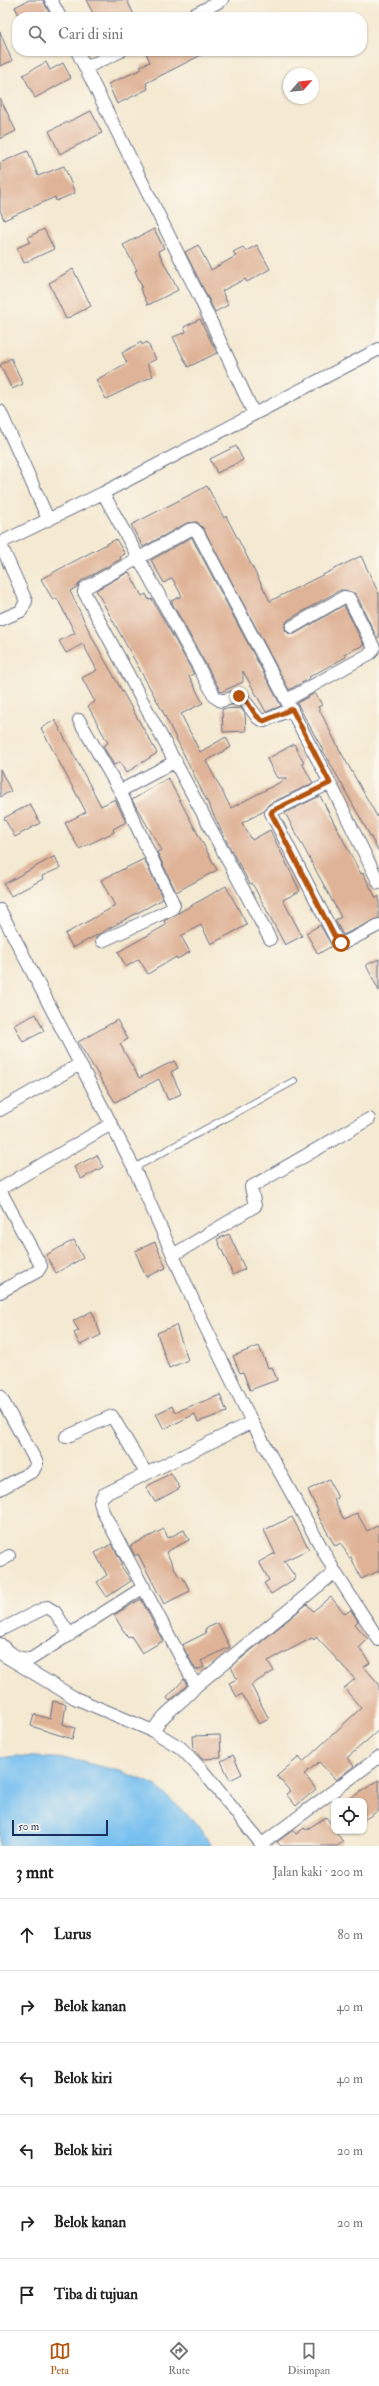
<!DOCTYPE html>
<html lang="id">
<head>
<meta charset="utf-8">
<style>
	body { margin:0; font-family:"IM FELL Double Pica",serif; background:#f6f6f6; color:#222 }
	.controls { position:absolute; right:12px; bottom:12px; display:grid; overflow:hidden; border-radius:8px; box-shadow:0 1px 3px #0004 }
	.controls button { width:36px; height:36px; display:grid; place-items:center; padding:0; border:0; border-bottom:1px solid #e0e0e0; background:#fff; color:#222; font:20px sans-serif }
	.compass { position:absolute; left:283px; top:68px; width:36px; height:36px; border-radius:50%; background:#fff; box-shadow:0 1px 3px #0004; rotate:62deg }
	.scale { position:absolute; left:12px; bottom:10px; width:96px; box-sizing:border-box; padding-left:4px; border:2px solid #1b2f5e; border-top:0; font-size:11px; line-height:14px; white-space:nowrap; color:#1b2f5e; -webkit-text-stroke:3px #fbf7ec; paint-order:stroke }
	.stop { position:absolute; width:12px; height:12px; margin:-9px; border:3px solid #b45309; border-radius:50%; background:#fff }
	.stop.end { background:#b45309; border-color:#fff; box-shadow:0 1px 4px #0008 }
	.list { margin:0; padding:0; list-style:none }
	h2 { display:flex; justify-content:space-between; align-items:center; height:52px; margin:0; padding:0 16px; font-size:17px }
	h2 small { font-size:13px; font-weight:400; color:#767676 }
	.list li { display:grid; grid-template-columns:26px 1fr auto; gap:12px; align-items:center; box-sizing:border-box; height:72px; padding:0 16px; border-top:1px solid #e0e0e0 }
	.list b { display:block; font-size:15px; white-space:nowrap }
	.list em { font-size:13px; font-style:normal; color:#767676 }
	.icon { flex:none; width:22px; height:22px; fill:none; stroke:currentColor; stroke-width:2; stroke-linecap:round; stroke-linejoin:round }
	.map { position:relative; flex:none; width:379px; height:1846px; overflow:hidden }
	.search { position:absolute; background:#fff; box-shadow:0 1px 3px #0004; left:12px; right:12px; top:12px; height:44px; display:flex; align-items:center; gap:10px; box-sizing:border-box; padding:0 14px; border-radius:16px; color:#767676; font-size:15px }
	.sheet { height:484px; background:#fff }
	nav { display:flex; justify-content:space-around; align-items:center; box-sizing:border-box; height:56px; border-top:1px solid #e0e0e0; background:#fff; font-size:11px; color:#767676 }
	nav a { display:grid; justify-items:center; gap:2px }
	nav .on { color:#b45309 }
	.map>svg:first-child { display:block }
	.water { fill:#77c0f0; stroke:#4978a7 }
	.building { fill:#dfb397 }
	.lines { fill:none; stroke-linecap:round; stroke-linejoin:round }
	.service-casing { stroke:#677086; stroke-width:8 }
	.minor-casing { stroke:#677086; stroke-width:14 }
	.service { stroke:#fff; stroke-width:6 }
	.minor { stroke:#fff; stroke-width:12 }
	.route { stroke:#b45309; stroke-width:5 }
</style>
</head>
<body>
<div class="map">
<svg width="379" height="1846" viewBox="0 0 379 1846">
	<rect width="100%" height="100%" fill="#fbf7ec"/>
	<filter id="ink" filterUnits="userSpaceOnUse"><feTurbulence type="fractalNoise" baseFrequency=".025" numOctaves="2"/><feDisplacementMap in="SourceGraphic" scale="8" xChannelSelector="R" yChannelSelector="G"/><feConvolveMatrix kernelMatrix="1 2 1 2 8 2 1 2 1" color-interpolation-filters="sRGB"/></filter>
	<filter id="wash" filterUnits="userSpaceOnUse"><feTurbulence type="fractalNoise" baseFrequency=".012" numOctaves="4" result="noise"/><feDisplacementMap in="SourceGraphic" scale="16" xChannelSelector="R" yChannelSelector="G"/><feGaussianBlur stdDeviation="0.9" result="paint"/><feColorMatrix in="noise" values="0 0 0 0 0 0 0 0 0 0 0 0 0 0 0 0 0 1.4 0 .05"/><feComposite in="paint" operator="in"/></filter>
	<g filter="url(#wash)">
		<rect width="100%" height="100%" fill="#f4e9d1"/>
		<path class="water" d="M15,1756L71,1759L123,1772L155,1785L199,1826L211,1846H0V1758Z"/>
		<g id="blocks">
			<path class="building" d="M29,0H43L51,17H20L15,7Z
				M86,0H127L135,17H95Z
				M0,32L12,61L0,66Z
				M145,51H209L146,83L148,89L117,104L108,84L142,69L140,66L150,62Z
				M46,62L50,70L63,63L71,78L35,98L23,75Z
				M0,98L16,131L0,139Z
				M91,111L102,133L60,154L49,131Z
				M28,151L38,176L64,166L75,193L56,201L55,197L4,220L0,210V163Z
				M44,229L54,249L24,263L17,248L30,242L28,237Z
				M154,229L164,248L158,251L178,290L148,305L140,288L142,287L135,271L137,270L123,245Z
				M198,245L211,270L236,256L233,252L243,247L246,251L257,245L270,269L247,282L245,279L222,291L228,305L215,312L185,252Z
				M73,269L91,306L66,319L49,283Z
				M200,319L217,353L188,367L173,337L186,332L184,327Z
				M141,342L142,345L147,342L156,359L147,364L153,376L106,399L96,380L127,363L122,353Z
				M11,358L23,384L12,389L0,365Z
				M236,446L243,460L217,473L210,459Z
				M207,486L224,518L226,516L270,601L361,556L379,594V637L377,638L356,594L345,590H340L288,620L285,624V630L289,634H295L344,605L364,645L344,654L346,657L309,677L310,678L289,690L203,528L197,522L187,523L143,547L131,525Z
				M192,537V538L281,706L266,712L243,671V682L221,692L171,601L182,596L172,578L164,583L151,560Z
				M116,539L125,554L120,557L121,559L81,581L77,587L70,591L93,639L157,753L126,773L120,762L114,765L103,746L108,743L88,706L95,702L82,678L97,670L83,644L66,653L59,641L75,633L57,598L53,600L41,579Z
				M129,572L142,596L146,594L149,600L152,599L194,674L189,676L203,703L181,714L200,752L226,737L231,747L206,761L231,808L288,778H277L267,759L294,744L304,762L302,763L313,783L269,804L264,811L242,823L252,840L270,830L300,891L283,900L302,936L285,945L252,883L250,884L230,848L162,710L96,590Z
				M315,693L322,705L318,707L338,747L379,820V852L297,703Z
				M241,708L245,714L246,731L223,732L222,709Z
				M55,720L101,806L115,799L126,822L113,829L114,832L79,849L65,823L86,812L41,728Z
				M0,769L11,791L0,797Z
				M168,778L217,870L176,892L157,852L162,850L160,847L132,800Z
				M320,796L361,874L363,873L376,898L379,896V918L343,935L335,920L341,917L285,813Z
				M30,804L40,823L15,837L4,818Z
				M55,856L60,868L42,876L43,879L11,896L4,884Z
				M144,859L163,899L73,948L65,934L115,906L101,880Z
				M226,886L247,925L211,944L201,925L181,936L190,952L177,959L176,957L148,974L139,959L126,967L118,952L166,925L164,921Z
				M320,925L332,946L318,954L306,933Z
				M379,959V991L366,965Z
				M36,1014L44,1031L23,1042L14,1025Z
				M117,1020L128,1039L120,1044L139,1078L174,1061L178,1068L171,1072L181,1094L168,1100L159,1079L115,1102L78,1042Z
				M97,1155L103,1167L81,1179L74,1167Z
				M229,1234L245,1269L233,1275L217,1239Z
				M74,1240L83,1258L56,1273L46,1255Z
				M155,1242L166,1268L146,1277L135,1251Z
				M92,1311L101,1335L80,1345L74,1333L79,1331L73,1321Z
				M176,1325L188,1360L169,1368L157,1333Z
				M259,1346L268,1368L272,1367L277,1380L250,1390L243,1372L240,1373L233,1356Z
				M220,1395L227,1412L198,1422L195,1414L164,1429L156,1414L172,1406L175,1412Z
				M171,1473L180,1488L155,1502L146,1487Z
				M329,1479L338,1498L334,1500L344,1520L357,1513L367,1531L379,1525V1571L361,1579L351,1557L349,1558L341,1543L335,1546L316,1512L318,1511L308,1490Z
				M292,1517L309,1549L284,1561L296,1578L271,1594L264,1583L269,1580L259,1562L275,1553L264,1530Z
				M164,1529L168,1538L184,1530L189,1540L166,1552L179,1577L182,1576L190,1591L164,1604L138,1554L135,1556L130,1546Z
				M112,1544L122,1563L120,1564L131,1581L107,1597L97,1582L107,1575L95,1553Z
				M331,1597L345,1614L351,1610L358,1621L355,1624L368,1639L359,1648L370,1663L364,1667L379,1684V1730L347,1758L354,1766L336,1780L319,1762L304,1774L316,1789L296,1806L286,1794L290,1791L277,1776L299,1757L303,1762L361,1708L344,1688L355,1679L316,1637L314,1640L312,1638L268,1661L274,1671L251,1685L269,1719L259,1724L242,1694L237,1697L229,1683L237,1679L231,1667L307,1604L313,1611Z
				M141,1599L163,1641L142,1653L131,1636L128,1638L114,1615Z
				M218,1623L230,1647L201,1661L204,1667L196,1670L182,1645L206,1633L205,1629Z
				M184,1679L187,1685L170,1701L167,1698Z
				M53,1701L66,1704L63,1724L75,1728L72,1739L31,1726L34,1714L50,1719Z
				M220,1735L221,1758L202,1759L194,1750L193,1736Z
				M233,1755L242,1774L230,1780L221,1761Z
				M379,1780V1810L364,1820V1801H346Z
				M326,1817L343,1842L337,1846H281L277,1842L293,1830L296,1834L304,1828L306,1830Z"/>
		</g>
	</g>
	<g filter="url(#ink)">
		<use href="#blocks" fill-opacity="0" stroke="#677086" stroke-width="1"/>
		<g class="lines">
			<g class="service-casing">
				<path id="service" d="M134,1168L294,1081"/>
			</g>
			<g class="minor-casing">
				<path id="minor" d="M51,0L60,17
					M190,17L222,0
					M77,51L199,296L254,414
					M85,68L121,51
					M0,411L48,519
					M103,493L215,697L221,701L239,696L242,697L258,718L264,721L292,709
					M0,543L103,493L379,349
					M0,543L26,601L21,611L0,620
					M287,700L371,653L374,648L349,598L344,597L292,627
					M79,720L120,791L174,905L172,909L102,941
					M330,783L272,811L271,813L337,941L344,943L379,925
					M120,791L176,761
					M0,910L134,1168L202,1320L252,1422L335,1572L379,1640
					M270,939L84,592L85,588L189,530L194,529L198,533L330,783L379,883
					M0,1110L80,1064
					M0,1189L111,1124
					M0,1190L41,1266L38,1271L0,1292
					M173,1255L255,1206L251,1187L369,1119
					M0,1396L37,1463L33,1471L0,1489
					M66,1437L112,1416L146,1473
					M0,1561L9,1556
					M0,1630L47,1607L55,1612L70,1635
					M0,1644C10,1653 18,1660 31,1659L144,1587
					M0,1653L75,1698L153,1731L181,1748L202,1770L263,1846
					M196,1686L103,1512L100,1502L103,1495L252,1422
					M153,1731C163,1712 183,1703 196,1686L335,1572
					M262,1844L379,1757"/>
			</g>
			<use href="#service" class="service"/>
			<use href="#minor" class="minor"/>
		</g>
	</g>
	<g class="lines" filter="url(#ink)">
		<path class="route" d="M239,696C251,700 252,717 264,721L292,709L330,783L272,811L271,813L337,941L341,943"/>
	</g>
</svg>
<div class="controls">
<button><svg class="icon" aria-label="locate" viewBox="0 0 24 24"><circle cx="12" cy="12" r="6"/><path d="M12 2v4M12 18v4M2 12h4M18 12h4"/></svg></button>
</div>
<svg class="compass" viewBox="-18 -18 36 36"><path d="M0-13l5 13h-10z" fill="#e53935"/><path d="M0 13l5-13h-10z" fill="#767676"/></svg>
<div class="scale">50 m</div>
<div class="stop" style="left:341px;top:943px"></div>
<div class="stop end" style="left:239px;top:696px"></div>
<div class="search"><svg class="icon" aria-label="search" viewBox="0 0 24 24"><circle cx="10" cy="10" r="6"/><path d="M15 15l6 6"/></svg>Cari di sini</div>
</div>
<section class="sheet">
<h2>3 mnt<small>Jalan kaki · 200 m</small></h2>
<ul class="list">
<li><svg class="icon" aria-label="ahead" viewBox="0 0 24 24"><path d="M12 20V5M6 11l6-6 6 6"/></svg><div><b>Lurus</b></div><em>80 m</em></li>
<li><svg class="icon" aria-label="right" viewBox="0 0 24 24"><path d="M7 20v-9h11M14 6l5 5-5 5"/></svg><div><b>Belok kanan</b></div><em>40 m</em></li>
<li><svg class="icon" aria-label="left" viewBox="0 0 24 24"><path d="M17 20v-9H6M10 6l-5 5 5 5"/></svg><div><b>Belok kiri</b></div><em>40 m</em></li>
<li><svg class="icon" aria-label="left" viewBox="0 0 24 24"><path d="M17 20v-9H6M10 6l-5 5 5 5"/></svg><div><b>Belok kiri</b></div><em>20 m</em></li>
<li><svg class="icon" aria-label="right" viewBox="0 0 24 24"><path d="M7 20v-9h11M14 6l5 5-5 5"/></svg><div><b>Belok kanan</b></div><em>20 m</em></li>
<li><svg class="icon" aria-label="arrive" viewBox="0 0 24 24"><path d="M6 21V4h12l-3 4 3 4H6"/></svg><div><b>Tiba di tujuan</b></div></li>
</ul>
</section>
<nav>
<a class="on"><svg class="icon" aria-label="map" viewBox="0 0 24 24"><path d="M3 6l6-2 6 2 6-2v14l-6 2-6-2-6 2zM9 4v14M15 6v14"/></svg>Peta</a>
<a><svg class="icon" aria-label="directions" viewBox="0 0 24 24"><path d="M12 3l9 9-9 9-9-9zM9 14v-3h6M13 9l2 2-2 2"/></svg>Rute</a>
<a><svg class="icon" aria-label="saved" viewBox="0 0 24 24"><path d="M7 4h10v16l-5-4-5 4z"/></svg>Disimpan</a>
</nav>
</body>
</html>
